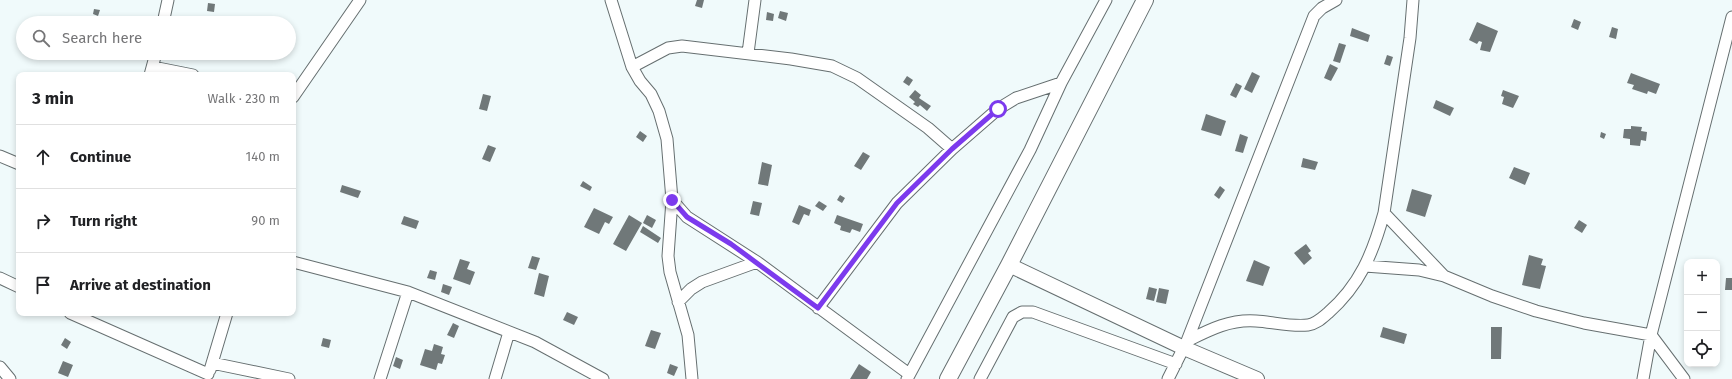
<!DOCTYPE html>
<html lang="en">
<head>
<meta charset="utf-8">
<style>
	body { margin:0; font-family:"Fira Sans",sans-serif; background:#f6f6f6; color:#202124 }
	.controls { position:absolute; right:12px; bottom:12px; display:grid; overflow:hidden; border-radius:8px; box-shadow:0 2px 6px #0003 }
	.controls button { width:36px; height:36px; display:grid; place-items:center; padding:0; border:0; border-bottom:1px solid #e0e0e0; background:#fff; color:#202124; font:20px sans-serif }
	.stop { position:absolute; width:12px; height:12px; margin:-9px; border:3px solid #7c3aed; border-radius:50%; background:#fff }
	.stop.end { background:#7c3aed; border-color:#fff; box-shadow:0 1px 4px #0008 }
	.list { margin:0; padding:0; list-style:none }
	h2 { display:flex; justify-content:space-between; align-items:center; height:52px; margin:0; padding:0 16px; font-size:17px }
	h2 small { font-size:13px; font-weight:400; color:#757577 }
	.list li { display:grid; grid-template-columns:26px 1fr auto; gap:12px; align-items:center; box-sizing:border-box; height:64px; padding:0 16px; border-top:1px solid #e0e0e0 }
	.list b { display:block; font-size:15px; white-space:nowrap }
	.list em { font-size:13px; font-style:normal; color:#757577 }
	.icon { flex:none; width:22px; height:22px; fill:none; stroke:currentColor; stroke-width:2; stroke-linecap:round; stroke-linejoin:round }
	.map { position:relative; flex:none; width:1732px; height:379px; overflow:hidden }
	.search { position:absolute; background:#fff; box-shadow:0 2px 6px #0003; left:16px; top:16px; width:280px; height:44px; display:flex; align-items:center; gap:10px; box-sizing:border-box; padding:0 14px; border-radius:22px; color:#757577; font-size:15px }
	.panel { position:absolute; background:#fff; box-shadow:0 2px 6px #0003; left:16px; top:72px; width:280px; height:244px; border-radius:8px }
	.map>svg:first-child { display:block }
	.building { fill:#707879 }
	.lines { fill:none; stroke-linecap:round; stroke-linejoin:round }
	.minor-casing { stroke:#666f70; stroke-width:13 }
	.tertiary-casing { stroke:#666f70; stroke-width:16 }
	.secondary-casing { stroke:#666f70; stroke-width:18 }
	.minor { stroke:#fff; stroke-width:11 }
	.tertiary { stroke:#fff; stroke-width:14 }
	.secondary { stroke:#fff; stroke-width:16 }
	.route { stroke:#7c3aed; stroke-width:5 }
</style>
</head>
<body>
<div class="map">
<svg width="1732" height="379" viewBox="0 0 1732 379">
	<rect width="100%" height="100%" fill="#f0fafb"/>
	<path class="building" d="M697,0H704L702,8L695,6Z
		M208,3L215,4L214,12L207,11Z
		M94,9L100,10L98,16L93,14Z
		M780,11L788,13L786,21L778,18Z
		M767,12L774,14L773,21L766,20Z
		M1574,19L1581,22L1578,30L1571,27Z
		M1477,22L1498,31L1490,52L1480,50L1482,42L1479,41L1477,44L1469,40Z
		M1612,27L1618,29L1616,39L1609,37Z
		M1352,28L1370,35L1368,42L1350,36Z
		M1339,43L1346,45L1340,63L1333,61Z
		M237,53H245V59L236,58Z
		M1387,55L1393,57L1390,66L1384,64Z
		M1330,64L1338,68L1331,81L1324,78Z
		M1252,72L1260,76L1252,93L1244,89Z
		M1631,73L1660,84L1656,94L1648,91L1647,94L1632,89L1634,85L1627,83Z
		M907,76L913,80L909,86L903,82Z
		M1236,83L1242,86L1236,98L1230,95Z
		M915,90L921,95L919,98L931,106L927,111L920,105L918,107L913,104L915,102L909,97Z
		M1503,90L1519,96L1513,108L1502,104L1504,97L1501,96Z
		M483,94L491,96L487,111L479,109Z
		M1436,100L1454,108L1450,116L1433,108Z
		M1206,114L1226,121L1221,136L1201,130Z
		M1631,126L1642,127L1641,131L1647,132L1646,141L1641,140L1640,146L1630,145V139L1623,138L1624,129H1631Z
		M640,131L647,136L643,142L636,137Z
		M1601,132L1606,134L1604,139L1600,137Z
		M1240,134L1248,137L1243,153L1235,151Z
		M488,145L496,148L490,162L482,159Z
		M863,152L870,156L861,170L854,166Z
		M1303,158L1318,162L1315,170L1301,167Z
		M762,162L772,165L768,186L758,184Z
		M1514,167L1530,173L1525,185L1509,178Z
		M583,181L592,187L590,191L580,186Z
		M342,185L361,191L358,198L340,192Z
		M1220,186L1225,190L1219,199L1214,195Z
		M1412,189L1432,195L1425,217L1406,211Z
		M840,195L845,198L842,203L837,200Z
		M753,201L762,203L759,216L750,214Z
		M819,201L827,206L823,211L815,206Z
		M799,205L811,210L809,216L804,214L799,225L792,222Z
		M594,208L613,217L609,224L605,222L599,234L584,227Z
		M629,215L642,223L626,251L613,244Z
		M647,215L656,220L652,228L643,223Z
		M837,215L863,224L860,232L852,229L850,233L840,230L841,226L834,223Z
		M404,216L419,221L416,229L401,224Z
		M1579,220L1587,225L1582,233L1574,228Z
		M643,226L661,238L658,243L640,232Z
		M1306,244L1311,251L1308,253L1312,258L1304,265L1294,253Z
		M1529,255L1543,259L1541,265L1546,266L1540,289L1522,285Z
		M532,256L540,258L536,270L528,268Z
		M460,259L470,262L467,269L475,272L470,285L453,279Z
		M1254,260L1270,267L1263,286L1246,281Z
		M430,270L437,272L435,280L427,278Z
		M539,273L549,276L544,297L534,294Z
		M1726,278H1732V290H1725Z
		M443,284L452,287L449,295L441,292Z
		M1149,287L1157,289L1154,301L1146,299Z
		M1159,288L1169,290L1166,304L1156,302Z
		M567,312L578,317L574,325L563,320Z
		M453,323L459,326L454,338L447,335Z
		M1383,327L1407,334L1404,344L1380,337Z
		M1491,327H1502L1501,359H1491Z
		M651,330L661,333L655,349L645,346Z
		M65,338L71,342L67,349L61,345Z
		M323,338L331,340L329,348L321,346Z
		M434,344L443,347L441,354L445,355L442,364L438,363L436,370L420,365L425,349L432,351Z
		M396,357L403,360L400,369L393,366Z
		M63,361L73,365L68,377L58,373Z
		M670,364L678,367L674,376L667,373Z
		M859,364L871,372L867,379H850Z"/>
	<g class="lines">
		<g class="minor-casing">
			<path id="minor" d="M611,0L632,67L640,81L651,94L659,111L667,139L672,200L687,217L757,262L909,374
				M1413,0L1410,38L1384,213L1444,276L1492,296L1536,311L1584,323L1651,335L1684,379
				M163,23L168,0
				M748,53L755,0
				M153,67L193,75
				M632,67L668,48L682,46L791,59L832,66L857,78L928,128L952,149
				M150,75L156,53
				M293,97L360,0
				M0,156L19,164
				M672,200L668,256L670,272L688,335L692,379
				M293,262L408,292L535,342L603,379
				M1365,266L1419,270L1444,276
				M0,278L19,287
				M678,302L691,289L702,282L757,262
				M818,308L897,203L952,149L998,109L1016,98L1061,83
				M70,313L208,374
				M1187,341C1209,330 1230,319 1256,321C1273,322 1291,327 1308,325C1316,324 1322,318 1328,313C1360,285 1373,253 1384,213
				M212,363L289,379
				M0,367L10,379
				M210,370L227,313
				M380,379L408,292
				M495,379L509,332
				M907,379L1030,150L1061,83L1106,0
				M980,379L1013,317L1022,312H1033L1176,364
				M1168,379L1187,341L1314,16L1322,8L1336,0
				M1643,379L1651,335L1732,17"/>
		</g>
		<g class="tertiary-casing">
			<path id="tertiary" d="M1009,265L1184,348L1257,379"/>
		</g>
		<g class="secondary-casing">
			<path id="secondary" d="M948,379L1009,265L1145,0"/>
		</g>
		<use href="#minor" class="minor"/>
		<use href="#tertiary" class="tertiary"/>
		<use href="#secondary" class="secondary"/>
	</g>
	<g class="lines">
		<path class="route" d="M672,200L687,217L731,244L818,308L897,203L952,149L998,109"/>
	</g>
</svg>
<div class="controls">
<button>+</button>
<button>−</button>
<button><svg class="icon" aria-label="locate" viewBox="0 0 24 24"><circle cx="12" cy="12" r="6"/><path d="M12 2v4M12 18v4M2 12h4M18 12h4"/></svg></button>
</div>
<div class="stop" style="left:998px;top:109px"></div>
<div class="stop end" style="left:672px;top:200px"></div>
<div class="search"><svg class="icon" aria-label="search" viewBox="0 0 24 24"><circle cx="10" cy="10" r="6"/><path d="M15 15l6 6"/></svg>Search here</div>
<section class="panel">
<h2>3 min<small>Walk · 230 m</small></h2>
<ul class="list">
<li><svg class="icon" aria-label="ahead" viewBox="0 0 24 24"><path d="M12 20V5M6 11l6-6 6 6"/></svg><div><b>Continue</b></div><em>140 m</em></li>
<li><svg class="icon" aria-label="right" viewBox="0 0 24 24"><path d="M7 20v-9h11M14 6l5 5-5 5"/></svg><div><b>Turn right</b></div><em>90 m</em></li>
<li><svg class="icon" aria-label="arrive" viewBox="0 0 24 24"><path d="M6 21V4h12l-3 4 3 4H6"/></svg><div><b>Arrive at destination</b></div></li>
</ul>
</section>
</div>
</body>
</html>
